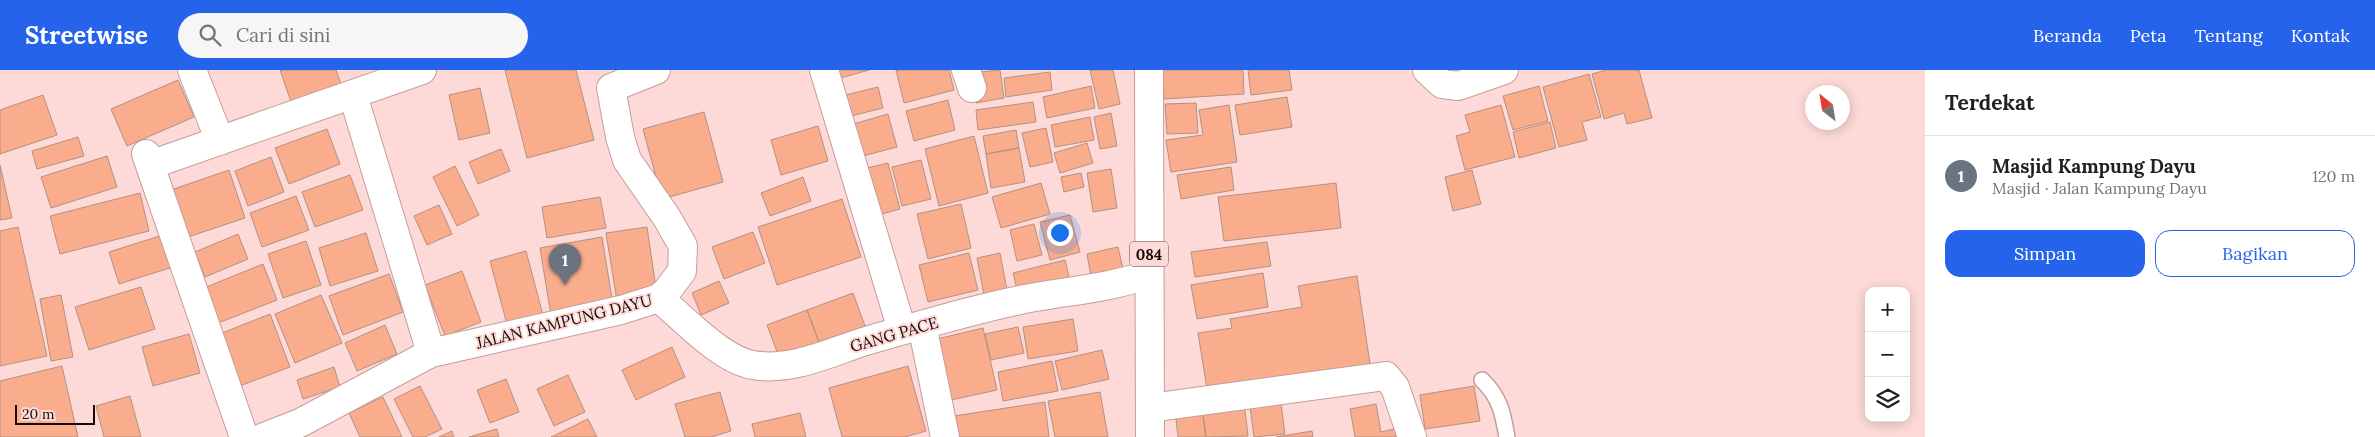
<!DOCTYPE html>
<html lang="id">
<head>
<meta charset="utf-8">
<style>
	body { margin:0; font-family:Lora,serif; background:#f6f6f6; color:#202124 }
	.controls { position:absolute; right:15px; bottom:15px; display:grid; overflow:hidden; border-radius:10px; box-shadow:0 2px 12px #0003 }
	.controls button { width:45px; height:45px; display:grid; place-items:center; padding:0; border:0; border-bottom:1px solid #e0e0e0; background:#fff; color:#202124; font:25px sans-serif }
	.compass { position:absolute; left:1805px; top:15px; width:45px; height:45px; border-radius:50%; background:#fff; box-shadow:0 2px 12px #0003; rotate:330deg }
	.scale { position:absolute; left:15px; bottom:12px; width:80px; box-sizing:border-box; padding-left:5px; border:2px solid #170908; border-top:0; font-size:14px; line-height:18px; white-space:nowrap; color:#170908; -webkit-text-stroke:4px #fddad7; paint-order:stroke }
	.you { position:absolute; left:1059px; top:162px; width:18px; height:18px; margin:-12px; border:4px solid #fff; border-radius:50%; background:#1a73e8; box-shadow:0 0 0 8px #1a73e833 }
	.badge { display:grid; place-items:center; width:32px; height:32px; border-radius:50%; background:#2563eb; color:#fff; font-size:16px; font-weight:700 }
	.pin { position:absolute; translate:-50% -41px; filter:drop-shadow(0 1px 2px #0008) }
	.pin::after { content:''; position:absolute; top:26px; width:18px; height:15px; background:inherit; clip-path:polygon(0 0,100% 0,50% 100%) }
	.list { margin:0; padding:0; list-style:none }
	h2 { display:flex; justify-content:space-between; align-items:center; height:65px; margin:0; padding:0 20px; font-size:21px }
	h2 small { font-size:16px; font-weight:400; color:#757577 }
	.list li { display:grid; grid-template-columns:32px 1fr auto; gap:15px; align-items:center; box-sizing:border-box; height:80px; padding:0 20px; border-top:1px solid #e0e0e0 }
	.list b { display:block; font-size:19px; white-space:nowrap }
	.list p { margin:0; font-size:16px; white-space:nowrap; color:#757577 }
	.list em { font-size:16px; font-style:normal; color:#757577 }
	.actions { display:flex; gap:10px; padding:15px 20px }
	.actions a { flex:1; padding:11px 0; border:1px solid #2563eb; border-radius:15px; text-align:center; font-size:18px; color:#2563eb }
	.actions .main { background:#2563eb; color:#fff }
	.icon { flex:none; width:28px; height:28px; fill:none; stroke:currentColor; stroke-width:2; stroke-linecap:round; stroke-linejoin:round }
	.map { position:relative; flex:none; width:1925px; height:367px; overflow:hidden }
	header { display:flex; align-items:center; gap:30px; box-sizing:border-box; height:70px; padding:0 25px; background:#2563eb; color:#fff }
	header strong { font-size:24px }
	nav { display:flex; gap:28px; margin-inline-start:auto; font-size:18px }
	.search { width:350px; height:45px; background:#f6f6f6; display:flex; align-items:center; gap:12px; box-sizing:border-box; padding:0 18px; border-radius:28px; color:#757577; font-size:19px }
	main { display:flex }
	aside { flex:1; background:#fff }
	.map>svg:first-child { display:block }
	.building { fill:#faad8c; stroke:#b49081 }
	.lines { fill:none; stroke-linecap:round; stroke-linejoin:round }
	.lane-casing { stroke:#c69d9a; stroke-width:18 }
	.street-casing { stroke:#c69d9a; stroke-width:30 }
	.primary-casing { stroke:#c69d9a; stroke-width:30 }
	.lane { stroke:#fff; stroke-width:15 }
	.street { stroke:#fff; stroke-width:28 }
	.primary { stroke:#fff; stroke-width:28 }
	.labels { text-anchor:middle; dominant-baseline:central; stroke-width:4; stroke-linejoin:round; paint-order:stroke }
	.shield { fill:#fddad7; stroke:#5c4846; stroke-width:1 }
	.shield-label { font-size:15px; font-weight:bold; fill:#170908 }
	.street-label { font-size:16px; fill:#170908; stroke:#fddad7 }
</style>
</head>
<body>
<header>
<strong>Streetwise</strong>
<div class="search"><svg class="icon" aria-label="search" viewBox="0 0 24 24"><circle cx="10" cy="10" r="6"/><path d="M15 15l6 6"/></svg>Cari di sini</div>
<nav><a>Beranda</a><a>Peta</a><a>Tentang</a><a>Kontak</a></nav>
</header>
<main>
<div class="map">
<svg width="1925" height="367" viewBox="0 0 1925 367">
	<rect width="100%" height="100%" fill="#fddad7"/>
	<path class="building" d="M280,0H336L341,14L291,32Z
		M505,0H576L594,70L527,88Z
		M835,0H869L837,9Z
		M896,0H949L954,20L904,33Z
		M1000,0L1004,28L976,33L971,3Z
		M1090,0H1113L1120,34L1099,39Z
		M1163,0H1243L1244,24L1164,29Z
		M1248,0H1289L1292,20L1251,25Z
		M1606,0H1639L1652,48L1627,54L1624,43L1604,49L1592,4Z
		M1050,2L1052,20L1006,27L1004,8Z
		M1589,4L1601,47L1582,52L1587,70L1559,77L1543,17Z
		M178,10L194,47L127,76L111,39Z
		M1091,16L1095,38L1047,48L1043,27Z
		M1539,16L1548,51L1513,60L1503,26Z
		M878,17L883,38L847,47L842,26Z
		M480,18L490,63L459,70L449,25Z
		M43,25L57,65L0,84V40Z
		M1287,27L1292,57L1240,65L1235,35Z
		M948,30L955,60L914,71L906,41Z
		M1033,32L1036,52L978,60L976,40Z
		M1196,33L1198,63L1167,64L1165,34Z
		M1229,35L1237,92L1171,102L1166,70L1203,65L1199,40Z
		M1501,35L1515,87L1465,100L1456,66L1470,62L1465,45Z
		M704,42L723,112L662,129L643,59Z
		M1111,43L1117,76L1100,79L1094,47Z
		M888,44L897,77L859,87L850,55Z
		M1090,47L1094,70L1055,77L1051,55Z
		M1550,52L1556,78L1519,88L1513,62Z
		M818,56L828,91L781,105L771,70Z
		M1046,58L1053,92L1030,97L1022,63Z
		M327,59L340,94L289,114L275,78Z
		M1016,60L1019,78L986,84L983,66Z
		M974,66L988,123L939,136L925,79Z
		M78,67L84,86L37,99L32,81Z
		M1087,73L1093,93L1060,103L1054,83Z
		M1019,78L1025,112L991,118L986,84Z
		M501,79L510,101L478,114L469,92Z
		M107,86L117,117L51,138L41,107Z
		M271,87L284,122L248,136L235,101Z
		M921,90L931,129L902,136L892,97Z
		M888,93L900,139L871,147L859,100Z
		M0,95L12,148L0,150Z
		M455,96L479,145L457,156L433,107Z
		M1231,97L1234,120L1181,129L1177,105Z
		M1111,99L1117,138L1093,142L1087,103Z
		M229,100L245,148L188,167L171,120Z
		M1472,100L1481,134L1453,141L1445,107Z
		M1081,103L1084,117L1064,122L1061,107Z
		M350,105L363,140L315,157L302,122Z
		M803,107L811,131L770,146L761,123Z
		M1041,113L1050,144L1001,158L992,127Z
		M1336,113L1341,158L1224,171L1218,127Z
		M140,123L149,161L60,184L50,146Z
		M296,126L309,160L262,177L250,143Z
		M600,127L606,158L547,168L542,137Z
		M842,129L861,187L777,215L758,157Z
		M961,134L971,178L928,189L917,144Z
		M439,135L452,164L427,175L414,146Z
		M1070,145L1080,182L1050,190L1040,152Z
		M1034,154L1042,185L1017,191L1010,160Z
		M18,157L47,286L0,296V161Z
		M647,157L657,225L617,231L606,163Z
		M753,162L765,193L724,209L712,177Z
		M366,163L378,201L330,216L319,178Z
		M166,164L176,196L119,214L109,182Z
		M238,164L248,189L205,207L195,182Z
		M602,167L613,235L551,245L540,178Z
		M306,171L321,215L283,228L268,184Z
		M1267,172L1271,196L1195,207L1191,182Z
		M1118,177L1123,199L1091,206L1087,184Z
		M526,181L544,249L508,258L490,191Z
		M969,183L978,220L928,232L919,195Z
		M1000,183L1007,220L984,225L977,188Z
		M1065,190L1070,211L1018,223L1013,203Z
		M263,194L277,230L213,255L199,220Z
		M462,201L481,252L445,266L425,215Z
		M1263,203L1268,237L1197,249L1191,215Z
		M389,204L403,242L343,265L329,226Z
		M1357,206L1371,301L1207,319L1198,263L1232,258L1230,249L1302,237L1298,216Z
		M719,211L729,233L701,245L692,223Z
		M141,217L155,259L89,280L75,237Z
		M853,223L865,256L819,272L807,240Z
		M61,225L73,287L51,291L40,229Z
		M321,225L342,273L295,293L275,244Z
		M807,240L819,272L779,287L767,255Z
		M270,244L290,297L237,317L217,265Z
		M1073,249L1078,281L1028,289L1023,257Z
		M385,255L397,284L357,301L345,273Z
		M1018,257L1024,283L991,290L985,264Z
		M983,258L997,320L951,330L937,269Z
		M189,264L200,303L153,316L142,277Z
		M672,277L685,307L636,330L622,300Z
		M1102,280L1109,309L1062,320L1055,291Z
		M1052,291L1058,321L1003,331L998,302Z
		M62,296L78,367H0V311Z
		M908,296L926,361L905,367H842L829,318Z
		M334,297L340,317L303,329L297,310Z
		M568,305L585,342L554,356L537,319Z
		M506,309L519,342L490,353L477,320Z
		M420,316L442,359L425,367H413L394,329Z
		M1474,316L1480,351L1425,359L1420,325Z
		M720,322L731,361L711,367H685L675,334Z
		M1100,322L1108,367H1055L1048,331Z
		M130,326L141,367H104L96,336Z
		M383,327L402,367H360L349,343Z
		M1045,332L1049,367H957L954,346Z
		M1244,332L1248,366L1206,367L1202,338Z
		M1281,333L1285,364L1254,367L1250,337Z
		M1376,334L1381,362L1403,357L1405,367H1355L1350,339Z
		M1202,338L1206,367H1178L1175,341Z
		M800,343L806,367H755L752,354Z
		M588,349L597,367H551Z
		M497,359L499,367H469Z
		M452,361L454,367H439Z
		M1312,361L1313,367H1276Z"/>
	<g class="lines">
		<g class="lane-casing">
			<path id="lane" d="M1482,310C1500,327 1503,344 1507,367"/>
		</g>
		<g class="street-casing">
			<path id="street" d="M192,0L220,71
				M824,0L902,260
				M966,0L972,18
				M1427,0L1442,14L1458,16L1504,0
				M353,25L431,283
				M146,84L244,367
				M150,95L422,0
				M659,228C684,249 722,290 753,295C791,302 831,282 866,271C917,256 968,241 1020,230C1063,221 1108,219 1149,204
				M922,255L945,367
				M1150,338L1386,306L1395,317L1412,367
				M264,367L300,353L431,283L621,240L659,228L667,221L682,201L683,176L667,148L627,90L620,67L611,18L656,0"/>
		</g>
		<g class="primary-casing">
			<path id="primary" d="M1149,0L1150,367"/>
		</g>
		<use href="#lane" class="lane"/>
		<use href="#street" class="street"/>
		<use href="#primary" class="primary"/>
	</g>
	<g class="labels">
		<rect class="shield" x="1130" y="171.5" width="38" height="25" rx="4"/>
		<g class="shield-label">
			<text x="1149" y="184">084</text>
		</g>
		<g class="street-label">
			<text transform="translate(564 251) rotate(-14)">JALAN KAMPUNG DAYU</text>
			<text transform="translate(894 264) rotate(-16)">GANG PACE</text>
		</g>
	</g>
</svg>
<div class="controls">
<button>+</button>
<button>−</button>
<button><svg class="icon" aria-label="layers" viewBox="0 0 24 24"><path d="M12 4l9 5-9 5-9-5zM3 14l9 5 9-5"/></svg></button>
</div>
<svg class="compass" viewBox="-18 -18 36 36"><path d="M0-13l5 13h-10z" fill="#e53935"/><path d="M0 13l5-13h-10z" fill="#757577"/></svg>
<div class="scale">20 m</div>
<div class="you"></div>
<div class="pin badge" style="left:565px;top:215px;background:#6b7280">1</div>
</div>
<aside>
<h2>Terdekat<small></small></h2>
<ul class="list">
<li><span class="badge" style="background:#6b7280">1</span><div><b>Masjid Kampung Dayu</b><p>Masjid · Jalan Kampung Dayu</p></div><em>120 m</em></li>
</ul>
<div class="actions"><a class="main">Simpan</a><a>Bagikan</a></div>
</aside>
</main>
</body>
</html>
